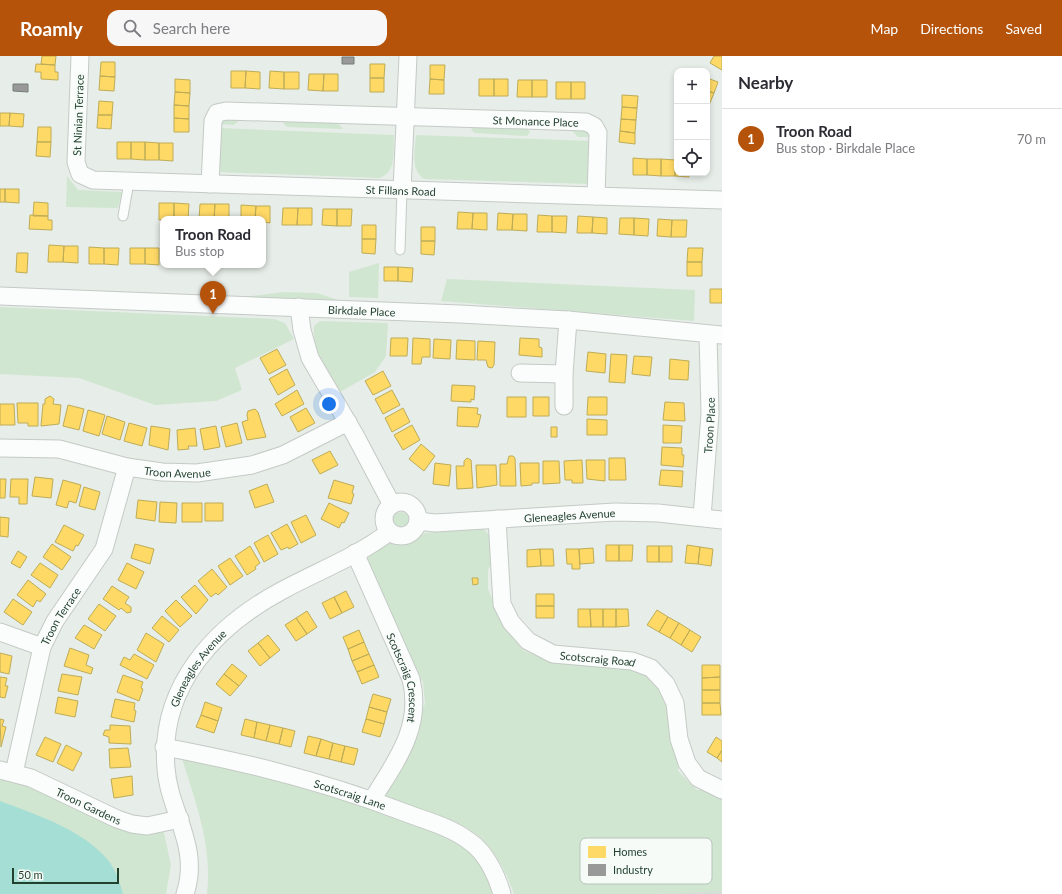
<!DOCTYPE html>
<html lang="en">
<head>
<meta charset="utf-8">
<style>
	body { margin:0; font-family:Lato,sans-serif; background:#f7f7f7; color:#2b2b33 }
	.controls { position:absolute; right:12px; top:12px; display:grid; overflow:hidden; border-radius:8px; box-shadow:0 2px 6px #0003 }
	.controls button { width:36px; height:36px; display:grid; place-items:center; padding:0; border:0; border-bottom:1px solid #e1e1e2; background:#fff; color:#2b2b33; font:20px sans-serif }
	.scale { position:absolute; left:12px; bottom:10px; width:107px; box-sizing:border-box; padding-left:4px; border:2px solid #224230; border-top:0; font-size:11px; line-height:14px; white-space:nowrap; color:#224230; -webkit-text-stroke:3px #f6fbf7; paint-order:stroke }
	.you { position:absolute; left:329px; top:348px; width:14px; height:14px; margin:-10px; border:3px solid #fff; border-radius:50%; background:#1a73e8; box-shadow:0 0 0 6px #1a73e833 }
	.badge { display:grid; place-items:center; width:26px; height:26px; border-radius:50%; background:#b45309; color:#fff; font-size:13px; font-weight:700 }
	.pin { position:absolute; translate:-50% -33px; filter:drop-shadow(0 1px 2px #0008) }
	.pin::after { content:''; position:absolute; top:21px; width:14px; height:12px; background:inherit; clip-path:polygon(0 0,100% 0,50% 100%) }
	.popup { position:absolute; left:160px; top:160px; width:106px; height:52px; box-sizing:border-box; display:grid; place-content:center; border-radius:8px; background:#fff; filter:drop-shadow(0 1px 3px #0005); font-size:13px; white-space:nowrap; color:#7c7c81 }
	.popup b { font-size:15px; color:#2b2b33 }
	.popup::after { content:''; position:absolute; left:50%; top:100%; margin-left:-8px; border:8px solid transparent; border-top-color:#fff }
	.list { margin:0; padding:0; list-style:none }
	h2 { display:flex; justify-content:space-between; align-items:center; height:52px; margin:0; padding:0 16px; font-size:17px }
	h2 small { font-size:13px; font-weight:400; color:#7c7c81 }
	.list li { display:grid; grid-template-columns:26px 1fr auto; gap:12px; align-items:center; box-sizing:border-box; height:60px; padding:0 16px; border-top:1px solid #e1e1e2 }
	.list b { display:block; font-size:15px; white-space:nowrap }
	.list p { margin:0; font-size:13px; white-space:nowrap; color:#7c7c81 }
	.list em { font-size:13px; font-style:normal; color:#7c7c81 }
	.icon { flex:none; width:22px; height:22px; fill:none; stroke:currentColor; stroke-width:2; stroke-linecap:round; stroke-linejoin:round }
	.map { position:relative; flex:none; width:722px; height:838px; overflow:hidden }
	header { display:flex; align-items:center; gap:24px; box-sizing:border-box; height:56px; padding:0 20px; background:#b45309; color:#fff }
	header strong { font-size:19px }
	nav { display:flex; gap:22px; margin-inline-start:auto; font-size:14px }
	.search { width:280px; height:36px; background:#f7f7f7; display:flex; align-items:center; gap:10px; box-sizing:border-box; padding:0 14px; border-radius:12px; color:#7c7c81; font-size:15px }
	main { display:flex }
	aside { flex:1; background:#fff }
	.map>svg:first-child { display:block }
	.built { fill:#d5ded7 }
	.green { fill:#d0e6d0 }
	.water { fill:#a5ded4 }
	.homes { fill:#ffd966; stroke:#bdac56 }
	.industry { fill:#999; stroke:#757f7a }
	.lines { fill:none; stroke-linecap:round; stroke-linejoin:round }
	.lane-casing { stroke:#c4cac5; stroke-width:11 }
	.street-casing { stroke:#c4cac5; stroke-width:19 }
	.lane { stroke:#fbfcfc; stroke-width:9 }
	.street { stroke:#fbfcfc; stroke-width:17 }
	.labels { text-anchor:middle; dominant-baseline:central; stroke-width:4; stroke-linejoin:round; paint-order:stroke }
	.street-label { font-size:11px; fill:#224230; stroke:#f6fbf7 }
	.key { fill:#f6fbf7; stroke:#b6c4bb; stroke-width:1 }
	.key-label { font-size:11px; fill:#224230 }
</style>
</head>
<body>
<header>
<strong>Roamly</strong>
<div class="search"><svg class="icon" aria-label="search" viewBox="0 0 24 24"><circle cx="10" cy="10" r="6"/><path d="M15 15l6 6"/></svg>Search here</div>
<nav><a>Map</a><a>Directions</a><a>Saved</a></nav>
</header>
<main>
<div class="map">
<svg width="722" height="838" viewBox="0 0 722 838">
	<rect width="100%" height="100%" fill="#e7ede8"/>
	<path class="built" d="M699,835H722V838H651Z"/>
	<path class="green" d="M244,60L234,69L217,68L218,65Z
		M289,61L334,62L343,73L287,71L283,67Z
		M477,67L523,68L530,76L527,80L475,77L471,74Z
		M568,70H586L593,81H578Z
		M218,72L394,79C393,95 397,115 380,122L218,116Z
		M416,79L593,85L589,128L424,123C410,114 415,94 416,79Z
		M67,120L78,134L122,136L118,152L66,151Z
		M379,207L378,242L349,241V216Z
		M447,223L695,234L694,265L441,245Z
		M284,236L317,237L338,244L244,241Z
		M0,251L274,263L285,267L294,283L235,312L242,334L216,345L155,349L79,322L0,318Z
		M320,265L388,267L386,300L375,316L340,336C328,315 312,295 314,270Z
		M393 464a8 8 0 1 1 16 0a8 8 0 1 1-16 0Z
		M482,471L491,481L492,507L488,514V533L504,570L524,595L552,605L631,611L648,619L661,631L667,650L679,708L678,715L697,734H705L722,741V835L651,838H514C506,815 493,789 472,775C450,760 414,752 388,744L385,739L420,657L425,648L423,625L416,622L367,511L368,498L389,487H411L425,477Z
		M181,699L258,715L446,777L481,806L497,838H207C213,790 195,745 181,699Z
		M0,719L163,773L171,809L166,838H0Z"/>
	<path class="water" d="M0,745C37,759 82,773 108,804C116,814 120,827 123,838H0Z"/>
	<path class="homes" d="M42,0H56L55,9L41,8Z
		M714,0H722V14L710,7Z
		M101,6H115V21L100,20Z
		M36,8L55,9V16H58V24L41,23V16H35Z
		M370,8H385L384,22H370Z
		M430,9H445L444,24L430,23Z
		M231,15H246L245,32H231Z
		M246,15L260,16V33L245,32Z
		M270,15L284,16V33L269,32Z
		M284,16H299V33H284Z
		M309,18H324L323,35L308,34Z
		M324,18H338V35H323Z
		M100,20L115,21L114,35L99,34Z
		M370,22H384V36H370Z
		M707,22L718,26L714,37L707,35Z
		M175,23L190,24V37L175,36Z
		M430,23L444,24V38H429Z
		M479,23H494V40H479Z
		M494,23H508V40H494Z
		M518,24H532V41H517Z
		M532,24H547V41H532Z
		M556,26H571V43H556Z
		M571,26H585V43H571Z
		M707,35L714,37L709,49L707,48Z
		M175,36L190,37L189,50L174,49Z
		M622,39L638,40L637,52L622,51Z
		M99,45L113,46L112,59H98Z
		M174,49L189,50V63L174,62Z
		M622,51L637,52L636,64L621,63Z
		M0,57H10L9,70H0Z
		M10,57L24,58L23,71L9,70Z
		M98,59H112L111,73L97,72Z
		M174,62L189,63V76H174Z
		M621,63L636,64L635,77L620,75Z
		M38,71H51V86H37Z
		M620,75L635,77V88L619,86Z
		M37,86H51L50,101L36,100Z
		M117,86H131V103H117Z
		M131,86H145V104L131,103Z
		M145,86L159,87V104H145Z
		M159,87H173V105L159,104Z
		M633,102L647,103V119H633Z
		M647,103H661V120L647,119Z
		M661,103L675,104V120H661Z
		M675,104H677V117H689V121L675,120Z
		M0,133H5V146H0Z
		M5,133H19V147L5,146Z
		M34,146L48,147V160H33Z
		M159,147H174V163L159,164Z
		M174,147L189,148L188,163H174Z
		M200,148H215L214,163H199Z
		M215,148H229V163H214Z
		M241,149L256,150L255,163H241Z
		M256,150H270V167L263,166V163H255Z
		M283,152H298L297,169H282Z
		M298,152H312V169H297Z
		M323,153H337V170L322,169Z
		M337,153H352L351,170H337Z
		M458,156L473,157L472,173H457Z
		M473,157H487V174L472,173Z
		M498,157L513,158L512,174H497Z
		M513,158H527V175L512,174Z
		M30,159L48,160V164H52V174L29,173Z
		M538,159L552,160V176H537Z
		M552,160H567L566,177L552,176Z
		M578,160L593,161L592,177H577Z
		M593,161L607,162V178L592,177Z
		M620,162H634V179L619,178Z
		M634,162L649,163L648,180L634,179Z
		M658,163L672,164L671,181L657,180Z
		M672,164H687L686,181H671Z
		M362,169H376V183H362Z
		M421,171H435V185H421Z
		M362,183H376L375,198L362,197Z
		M421,185H435L434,199L421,198Z
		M49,189L64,190L63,206H48Z
		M64,190H78V207L63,206Z
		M89,191L104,192V208H89Z
		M104,192H119L118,209L104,208Z
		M130,192H145V208H130Z
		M145,192H159V209L145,208Z
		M688,192H703L702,206H687Z
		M17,197H28L27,217L16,216Z
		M687,206H702V220H687Z
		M384,211H398V225H384Z
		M398,211L413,212L412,226L398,225Z
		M710,233H722V247H710Z
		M391,282H408L407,300H390Z
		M413,282L430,283V301H422L421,308H412Z
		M520,282L539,283V291L542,292V301L519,299Z
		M434,283L451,284L450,303L433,302Z
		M457,284L475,285V304L456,303Z
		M478,285L495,286L494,309L492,312L488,311L486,304H477Z
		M277,293L286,309L269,318L260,302Z
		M588,296L606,298L605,317L586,315Z
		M611,298L627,299L625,327L609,326Z
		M634,300L652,301L650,320L632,318Z
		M670,303L689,305L688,324L669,323Z
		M287,313L295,329L278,339L269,323Z
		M383,315L391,330L373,339L365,325Z
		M452,329L475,330L474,344L471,343V346L451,345Z
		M297,334L304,348L282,360L275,348Z
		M392,334L400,349L383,358L375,343Z
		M50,340L54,343L53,348L61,349L59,368L41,370L43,348H45V343Z
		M507,341H526V361H507Z
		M533,341H549V360H533Z
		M588,341H607V359H587Z
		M665,346L684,347L685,365L663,364Z
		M17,347H38V370H28V367H18Z
		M0,348H14L15,369H0Z
		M68,349L84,353L79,374L63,370Z
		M458,351L478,352L477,358L481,359L478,371L457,370Z
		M306,352L315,367L298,376L290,361Z
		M403,352L410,366L392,376L385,362Z
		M255,353L258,356L266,381L247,384L242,366L248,364L247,359L248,355Z
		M88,354L105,359L99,380L83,375Z
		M107,360L125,366L120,384L102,378Z
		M587,363L607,364V379H587Z
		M129,367L147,372L142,390L124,385Z
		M237,367L242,387L226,391L221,371Z
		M412,369L420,384L403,394L394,379Z
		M663,369L682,370L681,387H663Z
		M151,370L170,373L168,394L149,389Z
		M216,370L220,391L204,394L200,373Z
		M551,371H557V381H551Z
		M195,372L197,390H188L189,393L178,394L177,374Z
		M421,388L435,400L424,415L409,403Z
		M662,391L682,392V399H684L683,411L661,409Z
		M330,395L338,409L320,418L312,404Z
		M509,400H513L515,402L516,430H500V408H507Z
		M467,402L471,404L473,432L457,433L456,410H464V405Z
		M609,402H625L626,424H609Z
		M582,404L583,427H572V424H565L564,405Z
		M586,404H605V425L587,423Z
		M543,405H559L560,427L543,428Z
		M435,407L451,409L449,430L433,428Z
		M520,407H539V427H532V429L521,430Z
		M476,409H496L497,429L477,432Z
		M661,414L683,415L682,431L659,429Z
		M35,421L53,423L51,442L32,440Z
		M0,423H6L5,442H0Z
		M11,423H28L27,448H19V441H10Z
		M63,424L81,429L76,447L69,445L67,452L56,449Z
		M334,424L354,430L352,437L354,438L351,448L328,442Z
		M267,428L274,446L255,452L249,435Z
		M84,431L100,436L95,454L79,450Z
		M138,444L157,446L155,465L136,462Z
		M160,446L177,447L176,467L159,466Z
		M182,447H202V466H182Z
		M205,447H223V465H205Z
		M329,447L349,457L344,467L342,466L339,472L321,463Z
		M306,459L316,479L301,487L291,466Z
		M0,461L9,462L8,481L0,480Z
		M287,468L298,488L289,493L288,491L281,494L271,477Z
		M64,469L84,479L78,490L76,489L73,495L55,486Z
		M268,479L278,498L264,506L254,487Z
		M52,488L71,501L62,514L43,501Z
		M135,488L154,493L150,508L131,502Z
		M606,489H619V505H606Z
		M619,489H633L632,505H619Z
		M687,489L700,491L698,508L685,507Z
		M250,490L260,507L255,511L256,513L247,519L235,500Z
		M647,490H659V506H647Z
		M659,490H672V506H659Z
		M700,491L713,493L711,510L698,508Z
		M593,492L594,507L580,508L579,493Z
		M540,493H553L554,510H541Z
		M540,493L541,510L527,511V494Z
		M566,493H579L580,513H572V508H567Z
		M18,495L27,501L20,512L11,507Z
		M230,502L243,520L230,529L218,510Z
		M40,507L58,519L50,532L31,519Z
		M127,507L144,516L136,533L118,524Z
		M212,513L227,531L218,539L216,537L211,541L198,525Z
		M472,522H478V528L473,529Z
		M28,524L46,538L40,546L37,544L33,551L17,539Z
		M195,529L208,544L196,558L181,541Z
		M112,530L129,541L125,547L131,551V556L127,557L121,552L119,554L103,543Z
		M346,535L354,551L342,557L334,541Z
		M536,538H554V550H536Z
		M334,541L342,557L330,563L322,547Z
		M13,543L32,556L23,569L4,556Z
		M176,544L192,560L180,571L165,555Z
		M99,548L116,560L105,575L88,563Z
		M536,550H554V562H536Z
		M578,553H590L591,571H578Z
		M590,553H603V571H591Z
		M603,553H616V571H603Z
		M616,553H628L629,570L616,571Z
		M657,554L668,561L659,576L647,569Z
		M307,555L317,571L307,578L296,562Z
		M162,560L179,574L169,586L152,572Z
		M668,561L679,567L670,582L659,576Z
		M296,562L307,578L296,585L285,569Z
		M679,567L690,574L681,589L670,582Z
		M84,569L102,579L94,593L75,582Z
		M359,574L364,586L348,593L343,581Z
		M690,574L701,581L692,596L681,589Z
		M146,577L164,588L156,606L137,594Z
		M268,579L280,594L270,602L258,587Z
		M364,586L369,598L352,605L348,593Z
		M258,587L270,602L260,610L248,595Z
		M70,592L89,599L86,609L93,612L91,618L64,610Z
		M0,597L12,600L9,618L0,616Z
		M134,598L154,609L147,623L120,609L124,601L130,604Z
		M369,598L374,609L357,616L352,605Z
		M232,608L247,620L239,630L224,618Z
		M374,609L379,621L362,628L357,616Z
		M702,609H720V621L702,622Z
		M62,618L82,621L78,639L58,635Z
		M224,618L239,630L230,640L216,628Z
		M123,619L143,626L141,632L143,633L139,645L117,636Z
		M0,621L7,622L5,630H8L5,642L0,641Z
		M720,621V634H702V622Z
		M702,634H720V647H702Z
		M373,638L391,643L387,656L369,651Z
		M58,641L78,645L75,661L55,657Z
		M115,643L135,647L134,654L136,655L134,666L111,661Z
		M205,646L222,652L218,665L201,659Z
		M702,647H720L721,659H702Z
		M369,651L387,656L384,668L366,663Z
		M201,659L218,665L214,677L196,671Z
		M0,663L4,664L2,670L6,671L1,691Z
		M245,663L257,666L254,682L241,679Z
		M366,663L384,668L380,681L362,676Z
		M257,666L270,669L266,685L254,682Z
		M110,669L130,670L131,688L109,687V681L103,679L105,674H110Z
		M270,669L283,672L279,688L266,685Z
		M283,672L295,675L291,691L279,688Z
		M308,680L321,683L316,700L304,697Z
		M45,681L61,688L53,706L36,699Z
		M716,681L722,685V694L717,702L707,696Z
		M321,683L333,687L329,703L316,700Z
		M333,687L345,690L341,706L329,703Z
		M66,689L82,697L73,715L57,707Z
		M345,690L358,693L354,709L341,706Z
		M128,692L131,711L110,712L109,693Z
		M722,694V706L717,702Z
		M132,720L133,739L114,742L111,723Z"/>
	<path class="industry" d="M342,1H354V8H342Z
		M13,28H28V36L13,35Z"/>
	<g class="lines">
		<g class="lane-casing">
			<path id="lane" d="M123,160L129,126
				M400,194L402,134"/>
		</g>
		<g class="street-casing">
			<g id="street">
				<path id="s1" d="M80,0L76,106L80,118L93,124L722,144"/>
				<path id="s2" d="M210,128L213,65L217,57L226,55L586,66L594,70L598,77L596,140"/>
				<path d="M402,134L408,0"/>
				<path id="s3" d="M0,240L460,258L568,264L722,279"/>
				<path d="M299,251L302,274L310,302L355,379L392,449"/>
				<path d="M520,317L564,318"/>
				<path d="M564,350V318L568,264"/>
				<path id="s4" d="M0,392L59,393L127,411L162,416L197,417L252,409L283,399L348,366"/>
				<circle cx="401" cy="463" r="17"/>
				<path id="s5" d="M702,461L710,358L708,278"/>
				<path id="s6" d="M497,463L502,548L511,566L528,585L553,598L632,605L651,612L666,628L675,647L679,683L687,707L698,722L722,734"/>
				<path id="s7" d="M418,465L435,467L615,456L658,457L722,464"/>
				<path id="s8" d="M355,497L411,623C423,671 396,705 372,744"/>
				<path d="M0,576L42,591"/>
				<path id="s9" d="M164,691C246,706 328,727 406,757C427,765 451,771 469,785C486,796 497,820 502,838"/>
				<path id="s10" d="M0,714L31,722L117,763L132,768L147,770L180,763"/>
				<path id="s11" d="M14,717L42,591L55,565L104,493L127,411"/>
				<path id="s12" d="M185,838C201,790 169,756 166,712C159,630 215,570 283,534C318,515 358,500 389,476"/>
			</g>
		</g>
		<use href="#lane" class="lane"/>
		<use href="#street" class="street"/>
	</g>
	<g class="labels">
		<g class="street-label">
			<text transform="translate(78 59) rotate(-88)">St Ninian Terrace</text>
			<text stroke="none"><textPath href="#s2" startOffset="391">St Monance Place</textPath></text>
			<text stroke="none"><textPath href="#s1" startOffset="441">St Fillans Road</textPath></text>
			<text stroke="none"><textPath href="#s3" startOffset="362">Birkdale Place</textPath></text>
			<text stroke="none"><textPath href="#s5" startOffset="92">Troon Place</textPath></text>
			<text stroke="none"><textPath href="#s4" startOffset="180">Troon Avenue</textPath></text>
			<text stroke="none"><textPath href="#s7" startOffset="152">Gleneagles Avenue</textPath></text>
			<text stroke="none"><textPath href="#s11" startOffset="165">Troon Terrace</textPath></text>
			<text stroke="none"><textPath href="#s6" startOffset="204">Scotscraig Road</textPath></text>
			<text stroke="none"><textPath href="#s12" startOffset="238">Gleneagles Avenue</textPath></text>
			<text stroke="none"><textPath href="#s8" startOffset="135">Scotscraig Crescent</textPath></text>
			<text stroke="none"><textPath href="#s9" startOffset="192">Scotscraig Lane</textPath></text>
			<text stroke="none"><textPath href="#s10" startOffset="96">Troon Gardens</textPath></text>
		</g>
	</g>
	<rect x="580" y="782" width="132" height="46" rx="6" class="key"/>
	<rect x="588" y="790" width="18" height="12" fill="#ffd966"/>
	<rect x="588" y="808" width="18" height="12" fill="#999"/>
	<g class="key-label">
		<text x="613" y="800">Homes</text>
		<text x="613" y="818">Industry</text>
	</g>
</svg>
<div class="controls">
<button>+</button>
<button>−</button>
<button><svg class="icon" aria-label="locate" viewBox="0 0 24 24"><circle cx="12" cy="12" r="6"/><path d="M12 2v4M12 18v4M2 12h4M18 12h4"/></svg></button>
</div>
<div class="scale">50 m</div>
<div class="you"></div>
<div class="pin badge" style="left:213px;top:258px">1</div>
<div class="popup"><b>Troon Road</b>Bus stop</div>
</div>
<aside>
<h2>Nearby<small></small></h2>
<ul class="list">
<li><span class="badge">1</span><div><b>Troon Road</b><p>Bus stop · Birkdale Place</p></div><em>70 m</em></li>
</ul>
</aside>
</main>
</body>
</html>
